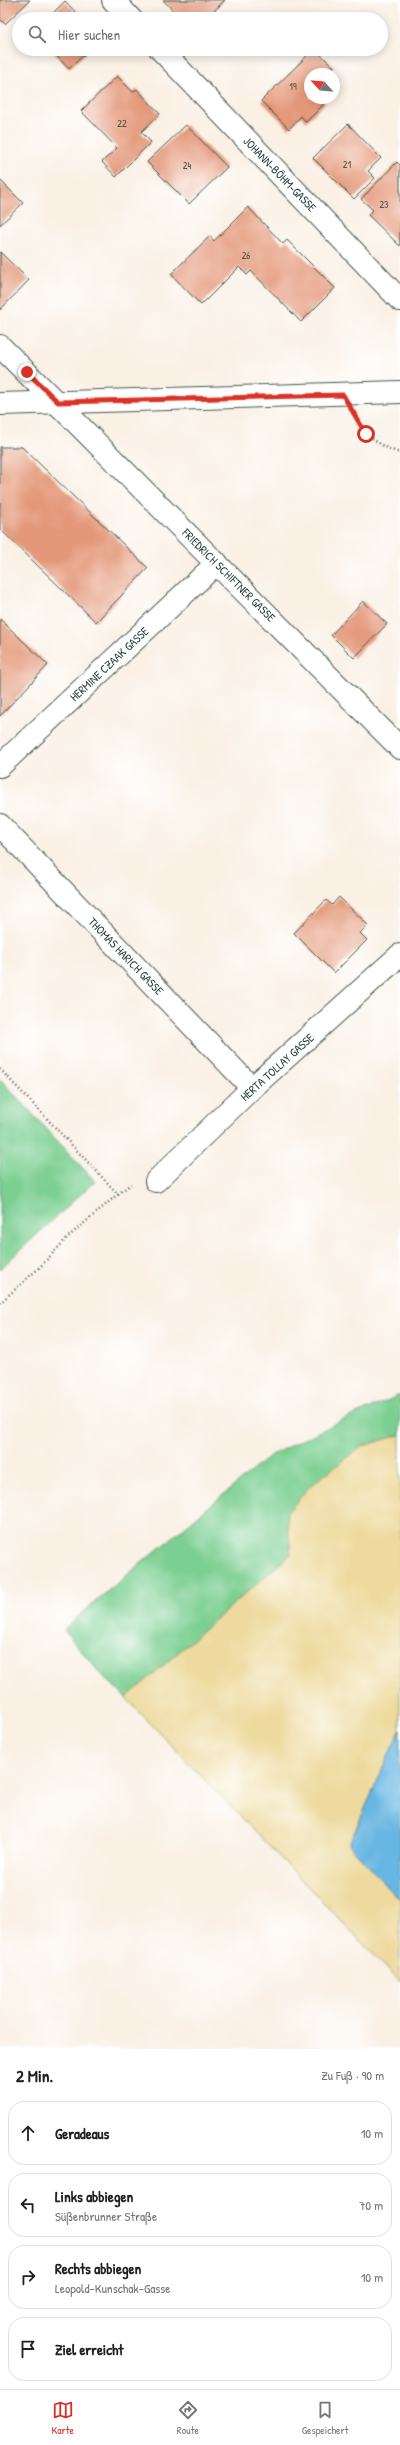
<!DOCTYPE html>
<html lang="de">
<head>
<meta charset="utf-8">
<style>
	body { margin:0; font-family:"Patrick Hand",sans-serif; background:#f6f6f6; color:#202124 }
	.compass { position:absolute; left:304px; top:68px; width:36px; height:36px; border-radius:50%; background:#fff; box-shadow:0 2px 10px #0003; rotate:296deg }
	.stop { position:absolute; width:12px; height:12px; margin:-9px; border:3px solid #d93025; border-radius:50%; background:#fff }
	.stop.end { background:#d93025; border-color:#fff; box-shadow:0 1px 4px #0008 }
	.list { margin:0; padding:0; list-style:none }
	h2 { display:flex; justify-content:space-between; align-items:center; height:52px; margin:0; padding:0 16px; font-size:17px }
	h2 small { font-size:13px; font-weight:400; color:#757577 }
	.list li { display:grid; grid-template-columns:26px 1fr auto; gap:12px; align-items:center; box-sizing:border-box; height:64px; margin:0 8px 8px; padding:0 8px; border:1px solid #e0e0e0; border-radius:16px }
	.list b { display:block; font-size:15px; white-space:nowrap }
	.list p { margin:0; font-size:13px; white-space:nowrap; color:#757577 }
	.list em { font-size:13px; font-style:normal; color:#757577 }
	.icon { flex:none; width:22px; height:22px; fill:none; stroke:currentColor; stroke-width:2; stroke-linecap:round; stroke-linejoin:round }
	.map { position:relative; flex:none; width:400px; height:2049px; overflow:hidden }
	.search { position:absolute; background:#fff; box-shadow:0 2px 10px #0003; left:12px; right:12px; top:12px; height:44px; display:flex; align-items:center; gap:10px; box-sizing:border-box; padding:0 14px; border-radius:22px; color:#757577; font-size:15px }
	.sheet { height:340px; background:#fff }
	nav { display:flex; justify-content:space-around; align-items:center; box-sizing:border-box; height:56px; border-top:1px solid #e0e0e0; background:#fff; font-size:11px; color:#757577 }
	nav a { display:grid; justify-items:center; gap:2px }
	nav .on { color:#d93025 }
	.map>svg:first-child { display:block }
	.green { fill:#7bcf92; stroke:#4d8663 }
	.sand { fill:#eeda9e; stroke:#868c69 }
	.water { fill:#68b6e2; stroke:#447a8b }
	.building { fill:#e49879 }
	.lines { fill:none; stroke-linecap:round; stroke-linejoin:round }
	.street-casing { stroke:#40584e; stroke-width:24 }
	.secondary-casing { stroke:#40584e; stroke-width:24 }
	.path { stroke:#40584e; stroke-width:2.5; stroke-dasharray:1 3; stroke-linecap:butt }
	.street { stroke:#fff; stroke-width:22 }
	.secondary { stroke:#fff; stroke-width:22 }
	.route { stroke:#d93025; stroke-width:5 }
	.labels { text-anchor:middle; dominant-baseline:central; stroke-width:3; stroke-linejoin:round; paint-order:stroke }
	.number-label { font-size:10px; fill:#505445 }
	.street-label { font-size:12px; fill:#1f3d34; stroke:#fff }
</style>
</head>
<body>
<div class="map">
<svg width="400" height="2049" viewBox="0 0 400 2049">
	<rect width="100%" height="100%" fill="#fff"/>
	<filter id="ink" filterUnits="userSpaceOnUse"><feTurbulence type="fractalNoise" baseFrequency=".025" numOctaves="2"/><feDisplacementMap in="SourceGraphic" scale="8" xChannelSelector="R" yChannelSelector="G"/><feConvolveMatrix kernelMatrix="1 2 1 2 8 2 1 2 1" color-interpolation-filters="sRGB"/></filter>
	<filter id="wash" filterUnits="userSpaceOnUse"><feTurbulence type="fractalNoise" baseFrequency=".012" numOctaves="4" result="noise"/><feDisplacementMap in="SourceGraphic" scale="16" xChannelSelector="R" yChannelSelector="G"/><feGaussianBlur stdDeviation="0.9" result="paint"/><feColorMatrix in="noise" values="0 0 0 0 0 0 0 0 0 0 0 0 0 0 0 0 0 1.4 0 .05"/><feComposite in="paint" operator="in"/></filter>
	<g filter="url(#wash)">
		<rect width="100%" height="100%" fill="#faf0e4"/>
		<path class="green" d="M0,1079L95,1181L0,1269Z
			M400,1395V1435L363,1446L287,1513L291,1554L126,1698L99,1672L64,1630L85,1610L271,1455L347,1418Z"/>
		<path class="sand" d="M400,1435V1730L349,1844L400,1900V1982L126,1698L291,1554L287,1513L310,1486L363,1446Z"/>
		<path class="water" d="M400,1730V1900L349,1845Z"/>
		<g id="blocks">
			<path class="building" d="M0,0H30L5,24L0,19Z
				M163,0H225L206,19H181Z
				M65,1L82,19H47Z
				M50,49H90L69,69Z
				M314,49L334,67L327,74H310V98H321L325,103L306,122L301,116L289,129L261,101Z
				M117,76L133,92L137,89L160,114L141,132L151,142L116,177L102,162L117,148L81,111Z
				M348,124L381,158L368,171L375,178L354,199L313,158Z
				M186,125L227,167L189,204L147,162Z
				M397,162L400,165V246L368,215L373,210L361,199Z
				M0,180L23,203L0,225Z
				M248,207L283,244L287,240L335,288L301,322L251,271L247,275L239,267L201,305L171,274L210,236L214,241Z
				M0,252L29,280L0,310Z
				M0,447H22L148,568L96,622L0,529Z
				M363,601L387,624L354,658L331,635Z
				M0,619L48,665L0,716Z
				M339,897L368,925L360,933L367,940L334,973L294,933L326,900L332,905Z"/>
		</g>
	</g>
	<g filter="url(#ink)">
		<use href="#blocks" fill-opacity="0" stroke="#40584e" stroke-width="1"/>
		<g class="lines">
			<g class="street-casing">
				<path id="street" d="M113,0L131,19
					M160,49L400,300
					M0,346L400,748
					M0,766L217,563
					M0,825L252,1088
					M156,1181L252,1088L400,955"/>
			</g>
			<g class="secondary-casing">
				<path id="secondary" d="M0,404L400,392"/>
			</g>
			<path class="path" d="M357,420C368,437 381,447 400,453
				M0,1069L118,1194L68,1237L40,1267L0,1303
				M118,1194L131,1184"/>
			<use href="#street" class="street"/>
			<use href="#secondary" class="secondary"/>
		</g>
	</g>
	<g class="lines" filter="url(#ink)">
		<path class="route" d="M27,372L58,402L343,395L366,434"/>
	</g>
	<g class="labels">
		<g class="number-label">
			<text x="293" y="86">19</text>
			<text x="122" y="123">22</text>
			<text x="347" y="164">21</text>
			<text x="187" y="165">24</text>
			<text x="384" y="204">23</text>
			<text x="246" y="255">26</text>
		</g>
		<g class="street-label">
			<text transform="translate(280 174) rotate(46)">JOHANN-BÖHM-GASSE</text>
			<text transform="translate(229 575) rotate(45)">FRIEDRICH SCHIFTNER GASSE</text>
			<text transform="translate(109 664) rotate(-43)">HERMINE CZAAK GASSE</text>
			<text transform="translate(126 956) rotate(46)">THOMAS HARICH GASSE</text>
			<text transform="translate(277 1067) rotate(-42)">HERTA TOLLAY GASSE</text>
		</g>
	</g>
</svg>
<svg class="compass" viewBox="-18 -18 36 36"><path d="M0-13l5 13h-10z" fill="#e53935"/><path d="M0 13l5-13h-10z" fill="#757577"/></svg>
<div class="stop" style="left:366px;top:434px"></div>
<div class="stop end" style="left:27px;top:372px"></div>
<div class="search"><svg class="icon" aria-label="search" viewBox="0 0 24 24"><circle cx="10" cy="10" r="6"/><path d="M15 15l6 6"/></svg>Hier suchen</div>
</div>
<section class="sheet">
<h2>2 Min.<small>Zu Fuß · 90 m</small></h2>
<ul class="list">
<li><svg class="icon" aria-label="ahead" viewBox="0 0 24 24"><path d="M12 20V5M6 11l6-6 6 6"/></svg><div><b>Geradeaus</b></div><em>10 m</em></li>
<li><svg class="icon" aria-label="left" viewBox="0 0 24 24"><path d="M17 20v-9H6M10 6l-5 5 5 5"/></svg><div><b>Links abbiegen</b><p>Süßenbrunner Straße</p></div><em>70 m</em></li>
<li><svg class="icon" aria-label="right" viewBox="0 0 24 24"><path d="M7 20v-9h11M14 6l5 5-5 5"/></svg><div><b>Rechts abbiegen</b><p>Leopold-Kunschak-Gasse</p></div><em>10 m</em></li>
<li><svg class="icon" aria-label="arrive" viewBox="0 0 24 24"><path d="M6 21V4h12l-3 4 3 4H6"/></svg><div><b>Ziel erreicht</b></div></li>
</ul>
</section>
<nav>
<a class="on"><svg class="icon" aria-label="map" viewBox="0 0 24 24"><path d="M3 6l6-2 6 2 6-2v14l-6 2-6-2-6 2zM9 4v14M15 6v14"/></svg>Karte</a>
<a><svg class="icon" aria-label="directions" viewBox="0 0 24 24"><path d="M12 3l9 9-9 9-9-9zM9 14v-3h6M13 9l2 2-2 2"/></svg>Route</a>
<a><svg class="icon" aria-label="saved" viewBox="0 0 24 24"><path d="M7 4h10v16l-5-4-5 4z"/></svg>Gespeichert</a>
</nav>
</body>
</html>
